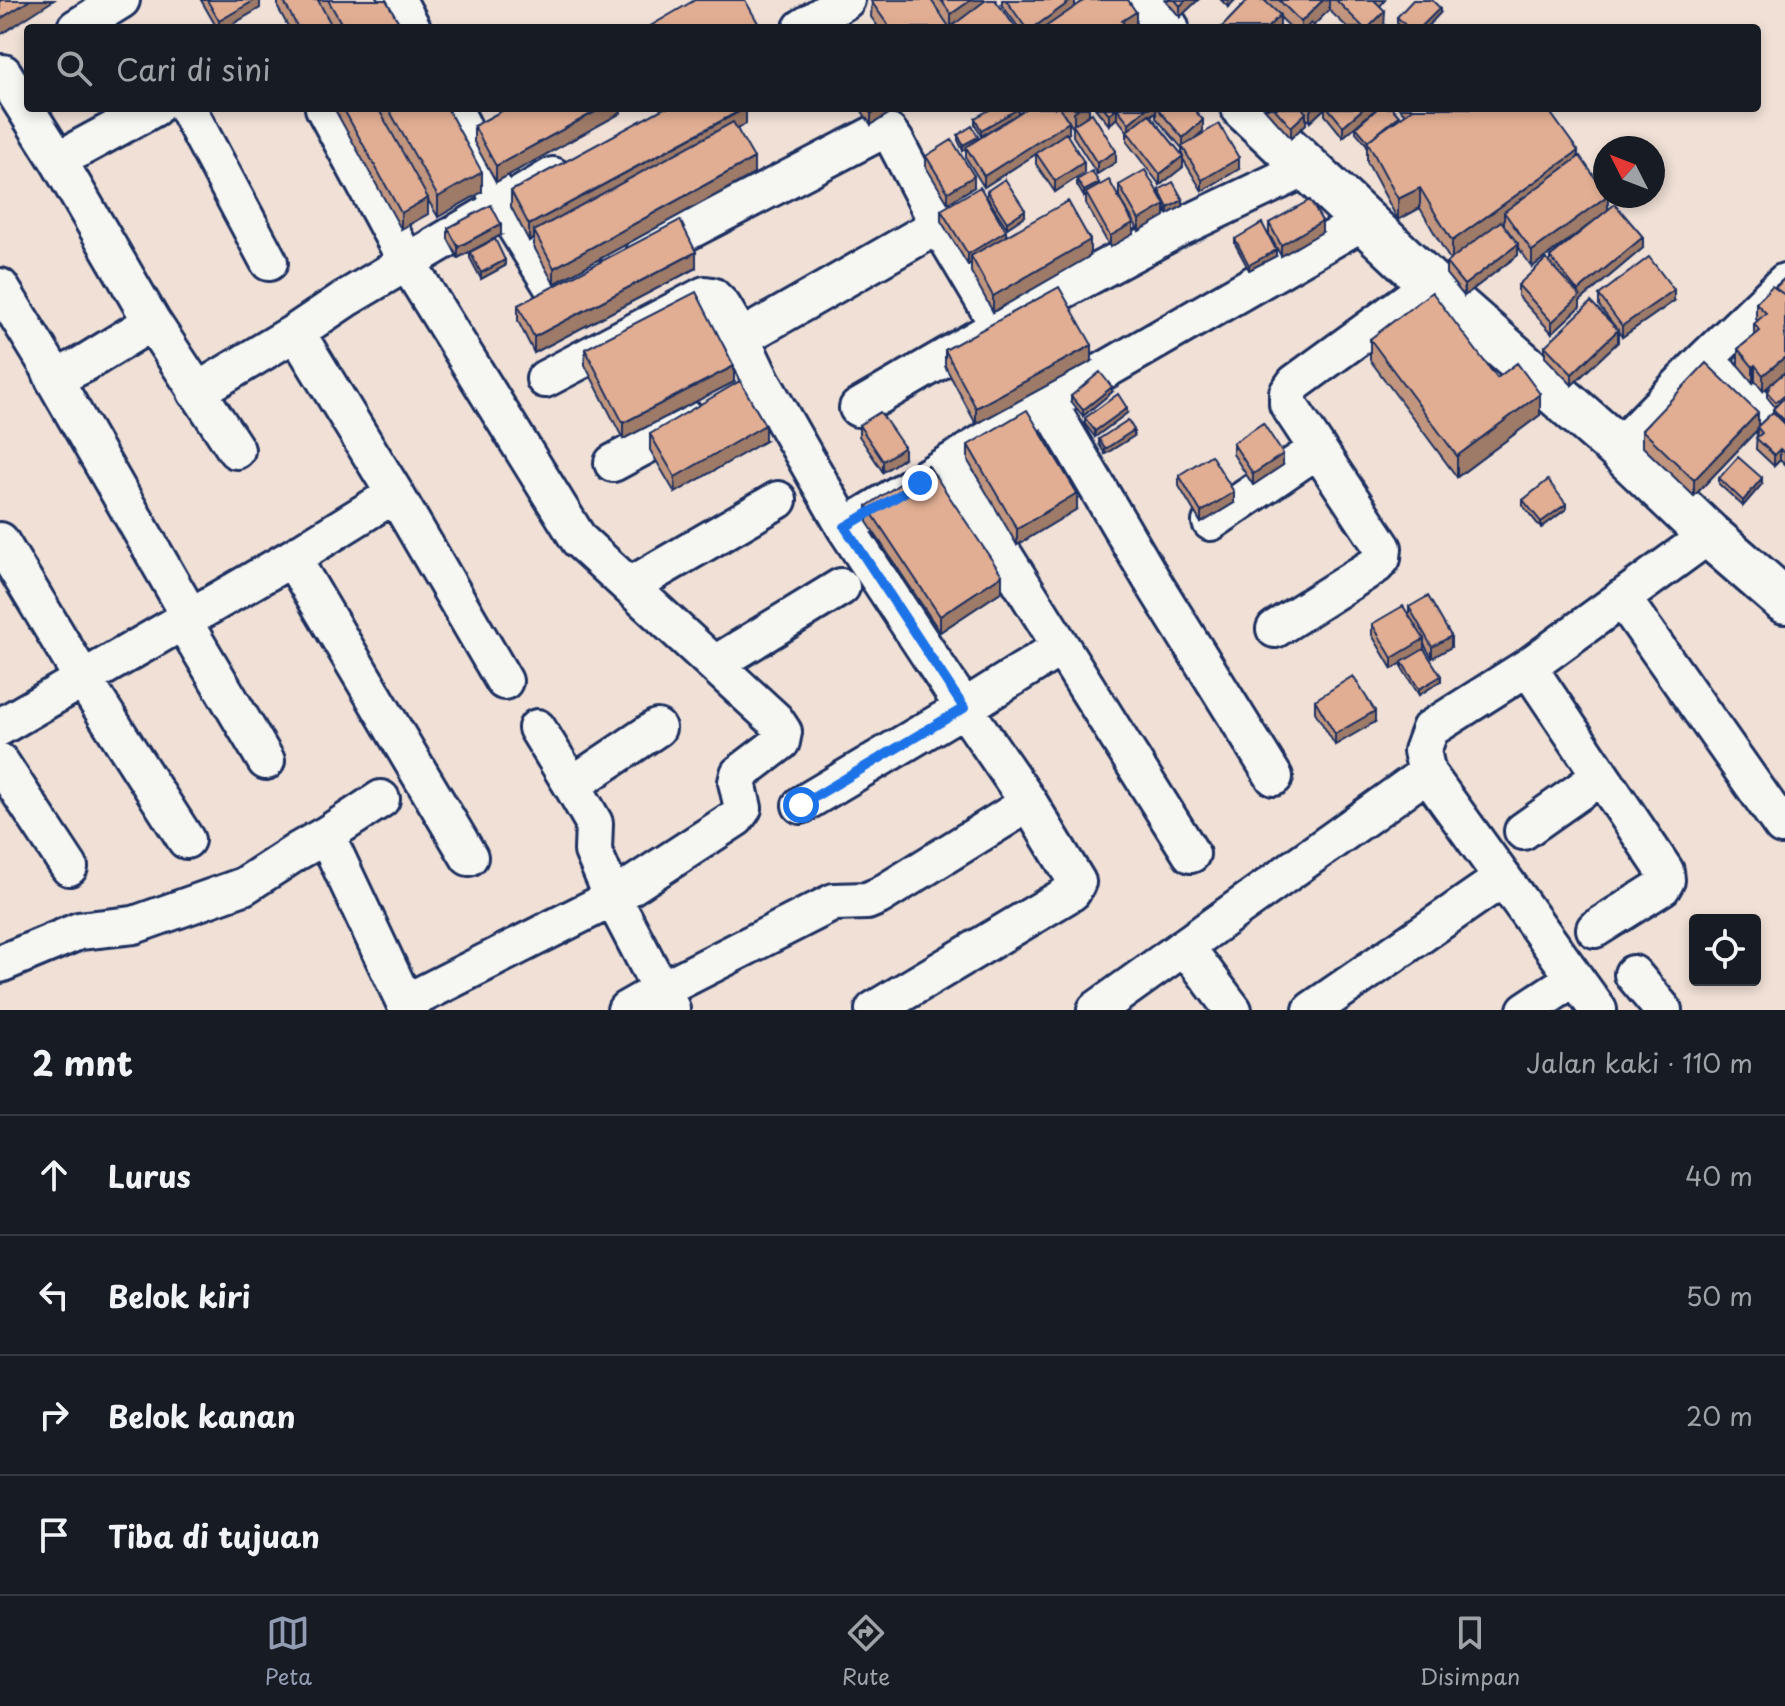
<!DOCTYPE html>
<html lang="id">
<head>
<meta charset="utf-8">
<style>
	body { margin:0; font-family:"Playpen Sans",sans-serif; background:#20242c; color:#f1f3f6 }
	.controls { position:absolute; right:24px; bottom:24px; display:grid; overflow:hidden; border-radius:8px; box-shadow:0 4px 12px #0003 }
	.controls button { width:72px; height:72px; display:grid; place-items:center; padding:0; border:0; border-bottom:2px solid #363941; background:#171b24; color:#f1f3f6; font:40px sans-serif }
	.compass { position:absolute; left:1593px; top:136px; width:72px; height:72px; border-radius:50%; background:#171b24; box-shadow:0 4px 12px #0003; rotate:312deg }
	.stop { position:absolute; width:24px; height:24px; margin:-18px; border:6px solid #1a73e8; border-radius:50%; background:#fff }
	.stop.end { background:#1a73e8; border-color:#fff; box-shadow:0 2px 8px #0008 }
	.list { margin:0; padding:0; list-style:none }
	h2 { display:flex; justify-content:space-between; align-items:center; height:104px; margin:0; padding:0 32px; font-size:34px }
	h2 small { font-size:26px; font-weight:400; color:#9ea1a6 }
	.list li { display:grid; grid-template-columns:52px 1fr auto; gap:24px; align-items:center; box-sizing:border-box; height:120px; padding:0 32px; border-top:2px solid #363941 }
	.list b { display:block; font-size:30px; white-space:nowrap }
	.list em { font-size:26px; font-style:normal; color:#9ea1a6 }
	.icon { flex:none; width:44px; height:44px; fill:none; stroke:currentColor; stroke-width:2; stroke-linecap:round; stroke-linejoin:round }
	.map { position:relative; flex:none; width:1785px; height:1010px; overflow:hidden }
	.search { position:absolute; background:#171b24; box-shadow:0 4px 12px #0003; left:24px; right:24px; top:24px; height:88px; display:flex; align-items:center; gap:20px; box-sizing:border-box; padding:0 28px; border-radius:8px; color:#9ea1a6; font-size:30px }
	.sheet { height:584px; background:#171b24 }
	nav { display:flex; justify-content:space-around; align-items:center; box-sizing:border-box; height:112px; border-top:2px solid #363941; background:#171b24; font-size:22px; color:#9ea1a6 }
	nav a { display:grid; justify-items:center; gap:4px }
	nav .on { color:#919bb2 }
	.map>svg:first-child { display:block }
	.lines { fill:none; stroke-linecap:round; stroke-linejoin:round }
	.street-casing { stroke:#1b2f5e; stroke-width:42 }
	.secondary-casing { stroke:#1b2f5e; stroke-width:50 }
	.street { stroke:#f6f6f2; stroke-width:36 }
	.secondary { stroke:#f6f6f2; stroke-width:44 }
	.wall { fill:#c2967e; stroke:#1b2f5e; stroke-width:2; fill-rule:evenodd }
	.shaded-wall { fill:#9e7a67; stroke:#1b2f5e; stroke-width:2 }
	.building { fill:#e1ae93; stroke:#1b2f5e; stroke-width:2 }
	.route { stroke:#1a73e8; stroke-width:10 }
</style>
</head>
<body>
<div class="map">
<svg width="1785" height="1010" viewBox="0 0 1785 1010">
	<rect width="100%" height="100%" fill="#f0e0d6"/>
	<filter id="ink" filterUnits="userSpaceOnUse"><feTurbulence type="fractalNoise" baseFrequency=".0125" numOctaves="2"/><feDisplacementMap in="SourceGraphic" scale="16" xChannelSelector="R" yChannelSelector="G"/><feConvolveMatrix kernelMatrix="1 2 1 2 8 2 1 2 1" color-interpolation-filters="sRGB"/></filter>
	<g filter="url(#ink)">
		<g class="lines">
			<g class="street-casing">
				<path id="street" d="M397,0L412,28
					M76,28L121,0
					M802,28L846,0
					M3,73L58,160L154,108
					M187,108L269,262
					M324,108L407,262L579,540L775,720L783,732L781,742L739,774L737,782L743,808L736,818L613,898L593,851L594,823L572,785L657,728
					M453,108L502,205L554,289L562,294L571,292L595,279
					M58,160L152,322L236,450
					M644,254L877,133H889L895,141L939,225
					M0,287L49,367L54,379L82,365L152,322
					M741,338L939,225L999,326
					M1704,360L1765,415
					M54,379L190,616
					M545,379L705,295L712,296L722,306L741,338L762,382L845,527L1048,403L1364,221
					M196,392L296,332
					M1048,403L1153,582L1274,777
					M858,408L1030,308L1179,228L1308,167
					M1618,448L1704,360L1785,282
					M613,463L691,421
					M948,466L1191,854
					M395,494L504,681
					M1211,522L1318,449
					M0,541L83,679L186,840
					M292,558L469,857
					M630,586L778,500
					M1622,598L1782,826
					M183,621L266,761
					M1275,629L1376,565L1382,558L1383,548L1288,404V393L1295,383L1431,284
					M715,664L841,587
					M0,727L292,558L395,494L296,332L345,299L553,176
					M537,728L572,785
					M0,762L69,867
					M801,805L964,708L1061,647
					M1523,831L1601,776L1528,667
					M326,835L381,799
					M1595,929L1662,887L1666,880L1665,871L1601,776
					M1185,946L1233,1010
					M0,964L79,931L134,925L244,886L298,851L326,835L405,1003L613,898L661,990L834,902L867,901L879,896L1029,803L964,708L845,527
					M1633,974L1663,1010
					M626,1010L661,990L671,1009
					M874,1010L1072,892L1077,882L1029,803
					M1096,1010L1427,773
					M1312,1010L1503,878
					M1526,1010L1575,978
					M1598,1010L1427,773L1422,751L1430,729L1528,667L1709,535"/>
			</g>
			<g class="secondary-casing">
				<path id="secondary" d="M1139,0L1166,28
					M1244,108L1431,284L1618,448L1709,535L1785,601"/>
			</g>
			<use href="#street" class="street"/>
			<use href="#secondary" class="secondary"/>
		</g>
		<path class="wall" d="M201,0H260V8L226,28H217Z
			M278,0H386L402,28H289L278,8Z
			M872,0H995L1016,28H879L871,17Z
			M1002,0H1075V7L1083,1L1081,0H1128L1136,28H1019L1002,5Z
			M1165,0H1198L1180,17Z
			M1221,0H1235L1228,7Z
			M1248,0H1385L1380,6L1385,27L1384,28H1348L1329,10L1313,25L1316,28H1291L1280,17V26L1278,28H1221Z
			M1440,13L1426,28H1402L1397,23V17Z
			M334,108H447L482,192L438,217L428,200V214L401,229Z
			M621,108V113L496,182L474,142V126Z
			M860,108H898L871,125Z
			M1060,108H1089V115L1116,162L1097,174L1073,136V128Z
			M1095,108H1193L1203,131L1195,139L1239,169L1202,191L1183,159V167L1160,185L1127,142V131L1117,118L1109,125ZM1156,111V118L1182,148V155L1151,116Z
			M1264,108H1377L1343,137L1325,115V108L1310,122L1306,118V124L1291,138Z
			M1399,108H1547L1578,157L1608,196V210L1643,248L1580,301V307L1552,333L1518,296V285L1550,264V257L1596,220L1532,267L1518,247V255L1464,296L1446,274V263L1450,260L1420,208L1398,220L1367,162V145L1356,132V127L1399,119L1405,114Z
			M1018,113L1069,133L1067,135L1084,173L1055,192L1036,164V154L984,187L966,158V149L963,151L958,140V135L978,139L1002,124L981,136L975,124V118Z
			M746,124L737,128L754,174L554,284L534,247V238L529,241L511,207V191Z
			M926,156L974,187L948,203L926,167Z
			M1077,180L1099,186L1133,234L1110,247L1086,204V196L1084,197L1077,185Z
			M1119,185L1159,194V190L1183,206L1168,214L1165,207V216L1139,231L1119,196Z
			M987,191L1025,216L1007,228L987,197Z
			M941,210L1006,236L1090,256L993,312L971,272V263L968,265L941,221Z
			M1269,223L1322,232L1281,256L1269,234Z
			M448,228L501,235L458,258L448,239Z
			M1235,239L1276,256L1249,270L1235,244Z
			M470,252L505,266L481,279L470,258Z
			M696,268L534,353L518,321V305Z
			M1785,278V465L1780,460L1774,466L1756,449L1757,430L1694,496L1642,446V430L1758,426L1773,412V409L1775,407L1767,397V392L1771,385L1763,391L1755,381L1753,383L1738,365V349L1754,336V324L1758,321L1756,319V303Z
			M1599,295L1674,301L1622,337L1618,331V342L1572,385L1545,357V346L1616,328L1599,306Z
			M1370,339L1497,378L1540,415L1457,477L1370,360Z
			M585,349L734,382L623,439L585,365Z
			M945,350L1092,361L976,424L945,366Z
			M1112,392L1083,416L1071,401V396Z
			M1127,413L1095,437L1085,424V418Z
			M859,425L904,458L883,472L859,436Z
			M650,434L765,441L675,493L650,450Z
			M1134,436L1105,454L1099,444V439Z
			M1233,443L1283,465L1253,485L1233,454Z
			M968,445L1077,509L1017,545L968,461Z
			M1179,475L1234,503L1201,523L1179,486Z
			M1719,478L1762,484L1743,506L1719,484Z
			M1523,500L1566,509L1541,528L1523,506Z
			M867,506L1002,591L940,632L867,522Z
			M1409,607L1451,647L1432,658L1424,644V649L1441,681L1419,695L1402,668V663L1392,669L1372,635V624L1409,614Z
			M1315,700L1375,722L1335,745L1315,712Z"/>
		<path class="shaded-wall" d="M30,0H54L0,35V19Z
			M255,0H260V8L226,28H219V21Z
			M971,0H994L952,26L951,28V14Z
			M1072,0H1075V9L1048,28H1033Z
			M1186,0H1198L1180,17V6Z
			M1230,0H1235L1228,7V2Z
			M1323,0H1329V10L1311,28H1301V22Z
			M1440,8V13L1426,28H1420Z
			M1385,11L1384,28H1368Z
			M1136,12V28H1122V21Z
			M1280,15V26L1278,28H1267Z
			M602,108H621V113L496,182V166Z
			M746,108V124L537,236L534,231V238L529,241V225Z
			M881,108H898L871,125V114Z
			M1079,108H1089V117L1074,126V112Z
			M1117,108V118L1109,125V114Z
			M1147,108H1156V111L1129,134V123Z
			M1313,108H1325L1310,122V111Z
			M1364,108H1377L1343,137V126Z
			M1018,109V114L981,136V130Z
			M1306,113V124L1291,138V127Z
			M1203,120V131L1183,149V138Z
			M1069,122V133L984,187V176Z
			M978,137V142L963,151V145Z
			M1116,151V162L1097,174V163Z
			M1578,151V172L1504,212V225L1452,262V241Z
			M1183,156V167L1160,185V174Z
			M754,158V174L554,284V268Z
			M1239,158V169L1202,191V180Z
			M1084,162V173L1055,192V181Z
			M482,172V192L438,217V197Z
			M974,176V187L948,203V192Z
			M1099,183V188L1084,197V191Z
			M1420,188V208L1398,220V199Z
			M1607,196H1608V211L1532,267V251Z
			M428,198V214L401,229V213Z
			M1183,200V206L1168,214V208Z
			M1165,205V216L1139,231V220Z
			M1025,210V216L1007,228V222Z
			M1322,221V232L1281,256V245Z
			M1133,223V234L1110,247V236Z
			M501,224V235L458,258V247Z
			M1006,231V242L971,256V263L968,265V254Z
			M1643,237V248L1580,301V307L1552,333V322L1578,297V291Z
			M1090,240V256L993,312V296Z
			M1518,244V255L1464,296V285Z
			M1276,250V256L1249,270V265Z
			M696,252V268L534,353V337Z
			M505,260V266L481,279V273Z
			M1674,290V301L1622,337V326Z
			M1618,330V342L1572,385V374Z
			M1092,345V361L976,424V408Z
			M1785,357V373L1763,391V375Z
			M1755,365V381L1753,383V367Z
			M734,366V382L623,439V423Z
			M1112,387V392L1083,416V410Z
			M1540,394V415L1457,477V456Z
			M1127,408V413L1095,437V431Z
			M1758,413V429L1757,427V430L1694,496V480Z
			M765,425V441L675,493V477Z
			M1134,430V436L1105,454V449Z
			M904,447V458L883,472V461Z
			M1780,449V460L1774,466V455Z
			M1283,454V465L1253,485V474Z
			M1762,478V484L1743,506V501Z
			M1234,492V503L1201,523V512Z
			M1077,493V509L1017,545V529Z
			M1566,504V509L1541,528V522Z
			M1002,575V591L940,632V616Z
			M1451,636V647L1432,658V647Z
			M1424,639V650L1392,669V658Z
			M1441,676V681L1419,695V689Z
			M1375,711V722L1335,745V734Z"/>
		<path class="building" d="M0,0H30L0,19Z
			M207,0H255L219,21Z
			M283,0H318L333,28H298Z
			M328,0H386L402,28H344Z
			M695,0H745L758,23L750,28H647Z
			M872,0H931L950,28H890L871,1Z
			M941,0H971L951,14Z
			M986,0H995L1016,28H953L952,26Z
			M1006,0H1072L1033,28H1026Z
			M1085,0H1128L1136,12L1122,21L1127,28H1044Z
			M1175,0H1186L1180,6Z
			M1248,0H1264L1280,15L1267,28H1221Z
			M1279,0H1323L1301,22Z
			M1336,0H1374L1385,11L1368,28H1364Z
			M1413,0H1432L1440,8L1420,28H1408L1397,17Z
			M1311,23L1316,28H1306Z
			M343,108H378L428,198L401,213Z
			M388,108H447L482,172L438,197Z
			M507,108H602L496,166L474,126Z
			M664,108H745L529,225L511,191Z
			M867,108H881L871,114Z
			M993,108H1018V109L981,130L975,118Z
			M1027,108H1060L1069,122L984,176L966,147Z
			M1104,108H1116L1109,114Z
			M1117,108H1147L1129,123Z
			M1157,108H1193L1203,120L1183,138Z
			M1274,108H1302L1306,113L1291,127Z
			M1328,108H1364L1343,126Z
			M1378,108H1392L1399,116L1368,141L1356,127Z
			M1414,108H1547L1578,151L1452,241L1420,188L1398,199L1367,141Z
			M1092,113L1116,151L1097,163L1073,125Z
			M1149,114L1183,156L1160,174L1127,131Z
			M733,122L754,158L554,268L534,231Z
			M1219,124L1239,158L1202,180L1182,146Z
			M972,126L978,137L963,145L958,135Z
			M1066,133L1084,162L1055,181L1036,153Z
			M952,140L974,176L948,192L926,156Z
			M1580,156L1605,192V196H1607L1532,251L1504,212Z
			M1145,170L1165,205L1139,220L1119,185Z
			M1092,171L1099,183L1084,191L1077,180Z
			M1005,179L1025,210L1007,222L987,191Z
			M1109,180L1133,223L1110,236L1086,193Z
			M1173,182L1183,200L1168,208L1159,190Z
			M980,187L1006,231L968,254L941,210Z
			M1310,200L1322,221L1281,245L1269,223Z
			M1068,201L1090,240L993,296L971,256Z
			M1615,204L1643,237L1578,291L1550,257Z
			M491,205L501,224L458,247L448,228Z
			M680,220L696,252L534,337L518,305Z
			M1501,221L1518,244L1464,285L1446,263Z
			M1262,223L1276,250L1249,265L1235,239Z
			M495,239L505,260L481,273L470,252Z
			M1649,257L1674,290L1622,326L1599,295Z
			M1546,259L1580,296L1552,322L1518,285Z
			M1785,278V295L1775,288Z
			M1772,286L1785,295V357L1763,375L1755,365L1753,367L1738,349L1760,331L1754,324L1766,313L1756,303Z
			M1059,287L1092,345L976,408L945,350Z
			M696,292L734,366L623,423L585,349Z
			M1432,292L1497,378L1517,363L1540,394L1457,456L1370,339Z
			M1591,302L1618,330L1572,374L1545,346Z
			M1706,363L1758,413L1694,480L1642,430Z
			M1100,372L1112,387L1083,410L1071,396Z
			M1785,372V394L1776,402L1767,392L1771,384Z
			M740,381L765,425L675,477L650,434Z
			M1118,394L1127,408L1095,431L1085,418Z
			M1785,397V421L1773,409Z
			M1027,410L1077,493L1017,529L968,445Z
			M880,412L904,447L883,461L859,425Z
			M1773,412L1785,424V454L1780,449L1774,455L1756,438L1762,433L1757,427Z
			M1128,420L1134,430L1105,449L1099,439Z
			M1263,423L1283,454L1253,474L1233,443Z
			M1211,455L1234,492L1201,512L1179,475Z
			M1738,457L1762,478L1743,501L1719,478Z
			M928,465L1002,575L940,616L867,506Z
			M1548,480L1566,504L1541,522L1523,500Z
			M1428,596L1451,636L1432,647L1409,607Z
			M1403,606L1424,639L1392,658L1372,624Z
			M1424,649L1441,676L1419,689L1402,662Z
			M1353,676L1375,711L1335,734L1315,700Z"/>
	</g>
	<g class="lines" filter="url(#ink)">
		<path class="route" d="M801,805L964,708L845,527L920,483"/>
	</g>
</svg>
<div class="controls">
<button><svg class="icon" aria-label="locate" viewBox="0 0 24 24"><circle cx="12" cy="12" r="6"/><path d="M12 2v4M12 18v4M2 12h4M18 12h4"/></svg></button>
</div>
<svg class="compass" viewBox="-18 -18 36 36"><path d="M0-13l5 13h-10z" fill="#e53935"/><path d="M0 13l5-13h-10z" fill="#9ea1a6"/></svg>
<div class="stop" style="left:801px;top:805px"></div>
<div class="stop end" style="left:920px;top:483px"></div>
<div class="search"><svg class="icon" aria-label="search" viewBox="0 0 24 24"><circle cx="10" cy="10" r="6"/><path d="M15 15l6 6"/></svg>Cari di sini</div>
</div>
<section class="sheet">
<h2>2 mnt<small>Jalan kaki · 110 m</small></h2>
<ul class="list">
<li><svg class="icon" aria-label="ahead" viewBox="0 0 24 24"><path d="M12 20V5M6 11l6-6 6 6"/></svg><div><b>Lurus</b></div><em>40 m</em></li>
<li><svg class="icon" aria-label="left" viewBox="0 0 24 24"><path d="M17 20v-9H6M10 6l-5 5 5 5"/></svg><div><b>Belok kiri</b></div><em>50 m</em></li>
<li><svg class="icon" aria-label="right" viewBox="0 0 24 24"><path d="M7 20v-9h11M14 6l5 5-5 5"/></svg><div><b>Belok kanan</b></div><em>20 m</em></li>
<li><svg class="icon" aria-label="arrive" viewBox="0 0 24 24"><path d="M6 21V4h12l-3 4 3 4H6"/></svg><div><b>Tiba di tujuan</b></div></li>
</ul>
</section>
<nav>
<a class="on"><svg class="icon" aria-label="map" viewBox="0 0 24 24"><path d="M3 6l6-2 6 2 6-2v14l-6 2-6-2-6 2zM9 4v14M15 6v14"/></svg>Peta</a>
<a><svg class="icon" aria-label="directions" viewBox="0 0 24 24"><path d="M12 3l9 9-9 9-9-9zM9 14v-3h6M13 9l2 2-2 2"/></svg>Rute</a>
<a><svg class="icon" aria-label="saved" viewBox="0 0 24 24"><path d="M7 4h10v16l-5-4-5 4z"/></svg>Disimpan</a>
</nav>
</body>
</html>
